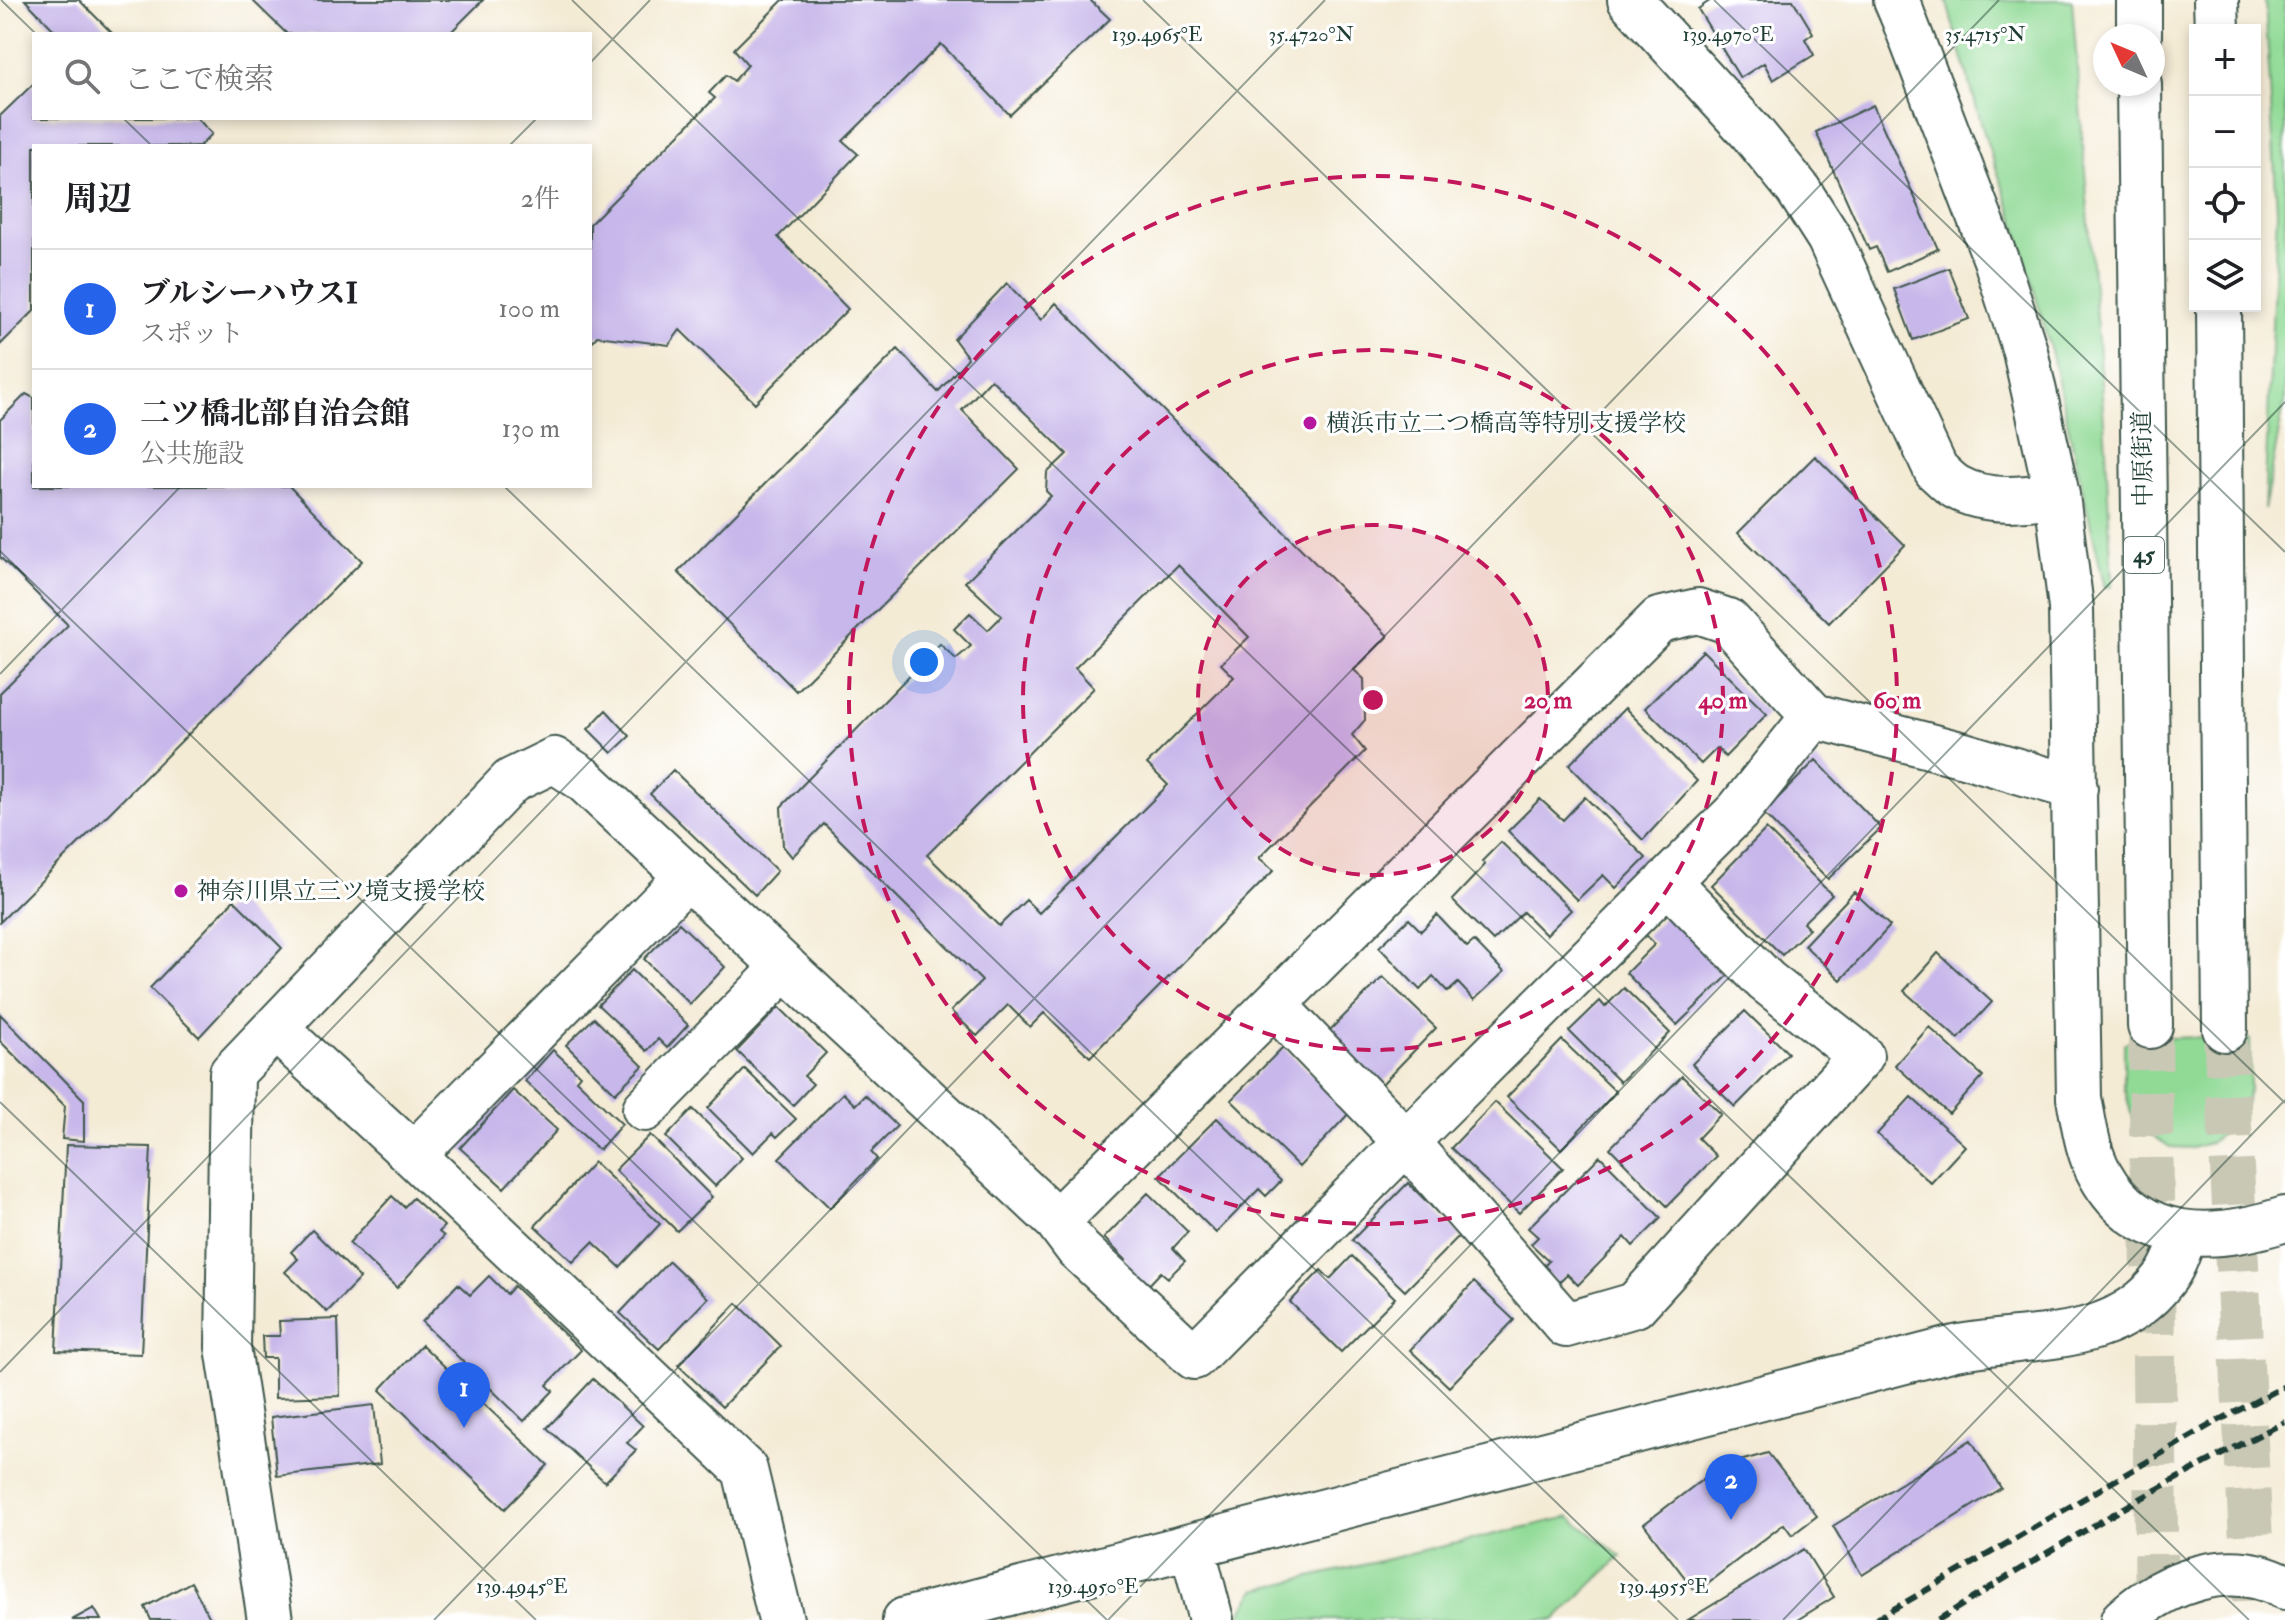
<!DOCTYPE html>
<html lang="ja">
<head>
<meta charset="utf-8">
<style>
	body { margin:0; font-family:"IM FELL Double Pica","Noto Serif JP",serif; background:#f2f2f2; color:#202124 }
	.controls { position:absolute; right:24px; top:24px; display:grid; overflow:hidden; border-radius:0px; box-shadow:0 4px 12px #0003 }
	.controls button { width:72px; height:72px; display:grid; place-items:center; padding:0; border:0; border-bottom:2px solid #e0e0e0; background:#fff; color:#202124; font:40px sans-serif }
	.compass { position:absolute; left:2093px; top:24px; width:72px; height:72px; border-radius:50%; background:#fff; box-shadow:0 4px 12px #0003; rotate:314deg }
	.you { position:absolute; left:924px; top:662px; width:28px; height:28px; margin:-20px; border:6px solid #fff; border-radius:50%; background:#1a73e8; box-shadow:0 0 0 12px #1a73e833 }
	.badge { display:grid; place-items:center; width:52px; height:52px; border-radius:50%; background:#2563eb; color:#fff; font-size:26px; font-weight:700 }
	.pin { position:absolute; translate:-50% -66px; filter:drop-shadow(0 2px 4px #0008) }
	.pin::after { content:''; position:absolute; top:42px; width:28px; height:24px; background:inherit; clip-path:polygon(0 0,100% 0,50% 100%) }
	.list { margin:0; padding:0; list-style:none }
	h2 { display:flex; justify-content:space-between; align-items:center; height:104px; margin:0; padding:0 32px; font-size:34px }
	h2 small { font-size:26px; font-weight:400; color:#757577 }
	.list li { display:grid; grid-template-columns:52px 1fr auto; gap:24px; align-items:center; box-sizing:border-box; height:120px; padding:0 32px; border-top:2px solid #e0e0e0 }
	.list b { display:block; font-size:30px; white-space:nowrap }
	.list p { margin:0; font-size:26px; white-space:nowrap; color:#757577 }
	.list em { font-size:26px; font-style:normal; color:#757577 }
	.icon { flex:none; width:44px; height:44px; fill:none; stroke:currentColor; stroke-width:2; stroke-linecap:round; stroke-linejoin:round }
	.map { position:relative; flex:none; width:2285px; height:1620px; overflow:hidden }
	.search { position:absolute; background:#fff; box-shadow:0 4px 12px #0003; left:32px; top:32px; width:560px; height:88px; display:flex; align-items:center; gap:20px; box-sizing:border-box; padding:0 28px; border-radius:0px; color:#757577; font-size:30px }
	.panel { position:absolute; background:#fff; box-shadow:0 4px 12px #0003; left:32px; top:144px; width:560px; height:344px; border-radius:0px }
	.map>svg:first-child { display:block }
	.green { fill:#91da96; stroke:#588c65; stroke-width:2 }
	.building { fill:#c7b7ea; fill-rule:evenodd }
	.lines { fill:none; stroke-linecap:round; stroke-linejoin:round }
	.major-tunnel { stroke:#c9c8b5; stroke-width:44; stroke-dasharray:44 22; stroke-linecap:butt }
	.minor-casing { stroke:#3f574c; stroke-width:48 }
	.major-casing { stroke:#3f574c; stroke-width:48 }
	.minor { stroke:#fff; stroke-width:44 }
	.major { stroke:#fff; stroke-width:44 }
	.rail { stroke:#1f3d34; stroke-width:6; stroke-dasharray:12 6; stroke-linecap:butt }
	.ticks { fill:none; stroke:#1f3d34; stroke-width:2; stroke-opacity:0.45 }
	.ring { fill:none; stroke:#c2185b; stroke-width:4; stroke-dasharray:14 10 }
	.poi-dot { fill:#b5179e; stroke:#fff; stroke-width:3 }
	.labels { text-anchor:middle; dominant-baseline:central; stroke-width:6; stroke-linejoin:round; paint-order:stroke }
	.shield { fill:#fff; stroke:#627771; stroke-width:2 }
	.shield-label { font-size:22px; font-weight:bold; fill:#1f3d34 }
	.poi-label { font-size:24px; fill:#1f3d34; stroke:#fff; text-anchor:start }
	.street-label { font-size:24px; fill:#1f3d34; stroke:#fff }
	.ticks-label { font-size:20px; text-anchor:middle; fill:#1f3d34; stroke:#fff; stroke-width:6; stroke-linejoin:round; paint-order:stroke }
	.centre { fill:#c2185b; stroke:#fff; stroke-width:4 }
	.ring-label { font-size:24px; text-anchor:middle; font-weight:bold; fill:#c2185b; stroke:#fff; stroke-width:6; stroke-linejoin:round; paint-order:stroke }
</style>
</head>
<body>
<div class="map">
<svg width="2285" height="1620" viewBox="0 0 2285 1620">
	<rect width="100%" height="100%" fill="#fff"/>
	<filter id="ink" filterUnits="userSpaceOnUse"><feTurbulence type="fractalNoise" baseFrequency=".0125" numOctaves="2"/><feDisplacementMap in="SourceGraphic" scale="16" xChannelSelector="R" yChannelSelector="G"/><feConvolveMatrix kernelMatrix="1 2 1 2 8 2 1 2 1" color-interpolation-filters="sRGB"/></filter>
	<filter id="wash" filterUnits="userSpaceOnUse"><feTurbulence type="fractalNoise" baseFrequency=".006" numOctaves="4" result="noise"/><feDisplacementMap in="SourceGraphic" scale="32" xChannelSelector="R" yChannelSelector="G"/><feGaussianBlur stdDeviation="1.8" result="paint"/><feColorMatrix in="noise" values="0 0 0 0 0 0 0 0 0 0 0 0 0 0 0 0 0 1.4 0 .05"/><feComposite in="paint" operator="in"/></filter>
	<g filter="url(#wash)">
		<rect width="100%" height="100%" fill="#f4ebd5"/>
		<path class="green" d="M1946,0H2072L2106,448L2112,586L2105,588L2052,355L2015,221L1986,140Z
			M2265,0H2285V399L2264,510L2277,211Z
			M2241,1036L2250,1040V1088L2241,1118L2211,1142L2192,1148L2170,1147L2141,1128L2131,1113L2124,1086V1044L2134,1039Z
			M1569,1517L1621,1556L1555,1620H1242L1241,1613L1255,1590Z"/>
		<g id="blocks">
			<path class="building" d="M25,0H79L113,34H58Z
				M252,0H483L449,34H287Z
				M783,0H1090L1110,19L1010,115L941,44L843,141L858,154L778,237L848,309L755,403L680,330L669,345L597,336L590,344V224L715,98L709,93L726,75L734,81L748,65L734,49Z
				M1711,0H1793L1813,33L1805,39L1814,55L1773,80L1764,63L1740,78L1698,9Z
				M34,83V118H197L212,134L200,146H34V311L0,345V116Z
				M1873,105L1938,249L1887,272L1876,247L1869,250L1816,132Z
				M1949,268L1969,319L1913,340L1894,289Z
				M1007,283L1041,320L1056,303L1388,636L1354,670L1364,679L1365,720L1352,735L1365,751L1259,858L1274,870L1090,1057L1044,1013L1030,1027L1008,1005L977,1036L951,1011L982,981L824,824L792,857L783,846L781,807L940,644L956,659L971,646L954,629L970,613L988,630L1002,616L965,582L1051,496L1046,491L1047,473L1067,454L991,379L962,410L1019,469L796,691L678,572L898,349L938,392L968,358L954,339ZM1178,565L1249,637L1221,664L1234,677L1147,764L1168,785L1039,913L1026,900L999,926L927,855L1094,688L1075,668Z
				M26,394L34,398V486H289L362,561L0,922V693L68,625L0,557V420Z
				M1815,456L1905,545L1829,623L1738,533Z
				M1703,651L1767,714L1725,757L1717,748L1701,764L1645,708Z
				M1625,708L1697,781L1643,840L1569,765Z
				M606,710L630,736L612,753L588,729Z
				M1816,760L1881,828L1828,879L1763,813Z
				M673,770L777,871L755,895L650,794Z
				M1585,797L1646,858L1616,888L1603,875L1577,900L1508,831L1540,799L1563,820Z
				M1766,829L1832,895L1803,923L1809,929L1782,955L1711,885Z
				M1501,842L1571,910L1546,935L1523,912L1493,941L1452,900L1485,865L1482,861Z
				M1854,892L1890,926L1841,980L1804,945Z
				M234,900L282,948L199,1037L150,988Z
				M1670,911L1731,973L1677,1025L1626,973L1655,944L1646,935Z
				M1437,915L1467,947L1474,941L1504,972L1474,1000L1458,983L1448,992L1433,976L1420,990L1379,947L1409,919L1421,931Z
				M679,923L725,967L690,1004L644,959Z
				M1938,953L1992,1002L1958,1039L1904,991Z
				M632,970L688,1025L667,1048L658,1039L647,1051L598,1005Z
				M1383,977L1436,1028L1381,1085L1327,1033Z
				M1624,988L1670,1033L1620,1082L1569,1031L1600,1001L1605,1007Z
				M779,1007L826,1053L804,1076L813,1084L793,1105L737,1051Z
				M1745,1011L1788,1053L1735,1107L1692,1064Z
				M0,1014L84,1100V1141L62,1139L65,1106L0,1041Z
				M594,1018L643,1066L615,1093L566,1045Z
				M1929,1027L1983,1076L1949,1114L1895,1065Z
				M1562,1040L1616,1092L1561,1149L1507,1097Z
				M1283,1047L1351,1111L1299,1167L1231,1100Z
				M553,1050L580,1075L576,1080L622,1124L599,1150L525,1081Z
				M745,1069L796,1119L777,1137L773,1133L753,1153L708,1108Z
				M1682,1076L1721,1114L1698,1138L1716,1156L1667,1206L1610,1148Z
				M513,1090L557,1130L504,1188L460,1148Z
				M843,1093L855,1105L865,1095L897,1126L871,1152L877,1159L830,1208L779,1158Z
				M1911,1097L1965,1146L1931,1183L1877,1134Z
				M1495,1102L1563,1168L1519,1213L1451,1148Z
				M693,1109L742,1158L715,1186L666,1137Z
				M1217,1118L1281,1181L1266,1196L1259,1189L1216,1233L1159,1176Z
				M650,1135L712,1197L677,1231L615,1170Z
				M66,1145L151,1147L141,1354L56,1351Z
				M1600,1156L1661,1218L1633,1246L1625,1237L1578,1285L1567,1274L1557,1284L1542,1268L1549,1261L1531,1244L1538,1237L1528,1228Z
				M594,1162L660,1224L620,1267L593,1242L573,1262L535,1226Z
				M1408,1183L1460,1235L1405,1291L1352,1240Z
				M1148,1193L1188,1232L1173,1248L1185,1261L1168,1278L1161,1272L1144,1290L1119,1267L1126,1260L1104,1238Z
				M392,1196L404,1207L413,1198L444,1226L439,1232L444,1236L397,1288L349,1243Z
				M312,1230L360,1278L327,1312L285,1272L298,1259L291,1252Z
				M1352,1256L1395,1298L1341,1352L1290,1302L1321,1270L1330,1279Z
				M669,1261L708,1298L659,1349L620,1313Z
				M489,1276L507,1294L514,1286L581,1350L547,1385L553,1391L524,1421L422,1322L458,1284L470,1295Z
				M1474,1282L1514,1320L1449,1387L1410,1350Z
				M737,1303L781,1346L722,1407L678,1365Z
				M338,1319L340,1396L275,1398V1358H263L262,1336H280L279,1321Z
				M422,1345L548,1465L505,1509L380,1390Z
				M593,1379L643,1426L627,1443L636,1450L605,1482L547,1428Z
				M374,1405L380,1464L277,1476L271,1417Z
				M1971,1440L2001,1488L1862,1575L1833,1526Z
				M1768,1453L1817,1516L1792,1535L1784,1524L1696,1592L1644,1524L1719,1467Z
				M1804,1549L1834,1597L1797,1620H1688Z
				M191,1582L211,1620H151L145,1607Z
				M94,1608L101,1620H72Z"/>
		</g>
	</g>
	<g filter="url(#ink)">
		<use href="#blocks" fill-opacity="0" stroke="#3f574c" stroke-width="2"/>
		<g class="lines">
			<path class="major-tunnel" d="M2150,1026L2157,1620
				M2225,1029L2255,1620"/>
			<g class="minor-casing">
				<path id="minor" d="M1630,0L1752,133L1797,188L1829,238L1936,470C1942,475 1949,483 1956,487C1985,504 2025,499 2057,495
					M1902,14L1996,260L2025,351L2057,495L2071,608L2079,1098C2084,1123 2087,1151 2100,1174C2140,1247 2218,1241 2285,1219
					M1274,1005L1406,1142L1566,1325L1635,1305L1861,1056L1766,981L1667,881
					M275,1028L413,1155L745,1470L781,1620
					M645,1109L785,967
					M413,1155L688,876
					M1057,1221L1078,1249L1194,1357L1406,1142L1738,811L1814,716
					M1192,1546L1211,1620
					M270,1620L228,1347L232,1073L511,781L554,760L583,779L1057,1221L1659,620L1698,611L1728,621L1814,716L1964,755L2075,788
					M905,1620L1955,1348C2030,1333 2113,1347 2164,1279C2174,1267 2179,1249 2185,1234
					M2123,1620C2166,1581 2230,1557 2285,1587"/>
			</g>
			<g class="major-casing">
				<path id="major" d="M1896,0L1902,14
					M2139,0V36
					M2216,0L2217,30
					M2139,84L2150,1026
					M2219,306L2225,1029"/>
			</g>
			<use href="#minor" class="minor"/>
			<use href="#major" class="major"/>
			<path class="rail" d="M1875,1620L2212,1424L2285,1386
				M1938,1620C2051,1549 2166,1481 2285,1422"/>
		</g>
	</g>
	<path class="ticks" d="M1,0L36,34M572,0L2249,1620M1143,0L2285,1103M1714,0L2285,552M590,63L650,0M123,118L152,146M509,146L537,118M504,486L1678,1620M0,551L1107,1620M0,674L181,486M0,1102L536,1620M0,1372L1325,0M434,1620L1999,0M1108,1620L2285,402M1783,1620L2285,1100"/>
	<circle cx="1373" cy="700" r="175" fill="#c2185b" fill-opacity=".12"/>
	<g class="ring">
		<circle cx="1373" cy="700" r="175"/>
		<circle cx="1373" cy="700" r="350"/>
		<circle cx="1373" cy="700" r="524"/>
	</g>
	<g class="poi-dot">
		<circle cx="1310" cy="423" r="8"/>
		<circle cx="181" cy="891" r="8"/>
	</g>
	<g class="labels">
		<rect class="shield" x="2124" y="537" width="40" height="36" rx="6"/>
		<g class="shield-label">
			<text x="2144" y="555">45</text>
		</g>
		<g class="poi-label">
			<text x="1326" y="423">横浜市立二つ橋高等特別支援学校</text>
			<text x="197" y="891">神奈川県立三ツ境支援学校</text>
		</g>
		<g class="street-label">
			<text transform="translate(2143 459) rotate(-91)">中原街道</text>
		</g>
	</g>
	<g class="ticks-label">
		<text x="1157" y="41">139.4965°E</text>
		<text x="1728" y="41">139.4970°E</text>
		<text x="1311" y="41">35.4720°N</text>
		<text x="1985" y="41">35.4715°N</text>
		<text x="522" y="1593">139.4945°E</text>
		<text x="1093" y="1593">139.4950°E</text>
		<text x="1664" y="1593">139.4955°E</text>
	</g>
	<circle cx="1373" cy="700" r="12" class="centre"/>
	<g class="ring-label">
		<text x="1548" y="708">20 m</text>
		<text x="1723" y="708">40 m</text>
		<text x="1897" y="708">60 m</text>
	</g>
</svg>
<div class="controls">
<button>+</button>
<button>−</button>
<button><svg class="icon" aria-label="locate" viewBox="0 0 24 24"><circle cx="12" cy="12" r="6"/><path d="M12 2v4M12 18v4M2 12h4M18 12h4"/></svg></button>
<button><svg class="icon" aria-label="layers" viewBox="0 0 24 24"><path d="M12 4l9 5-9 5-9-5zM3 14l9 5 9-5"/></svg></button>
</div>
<svg class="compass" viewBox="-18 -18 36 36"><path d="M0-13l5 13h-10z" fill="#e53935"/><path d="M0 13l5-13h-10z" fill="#757577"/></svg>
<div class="you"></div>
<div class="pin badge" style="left:464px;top:1428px">1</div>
<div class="pin badge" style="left:1731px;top:1520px">2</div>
<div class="search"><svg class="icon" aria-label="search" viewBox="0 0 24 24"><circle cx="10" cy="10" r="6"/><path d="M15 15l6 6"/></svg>ここで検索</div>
<section class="panel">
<h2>周辺<small>2件</small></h2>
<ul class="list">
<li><span class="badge">1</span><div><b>ブルシーハウスI</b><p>スポット</p></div><em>100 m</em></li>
<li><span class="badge">2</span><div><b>二ツ橋北部自治会館</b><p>公共施設</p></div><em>130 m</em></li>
</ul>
</section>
</div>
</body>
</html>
